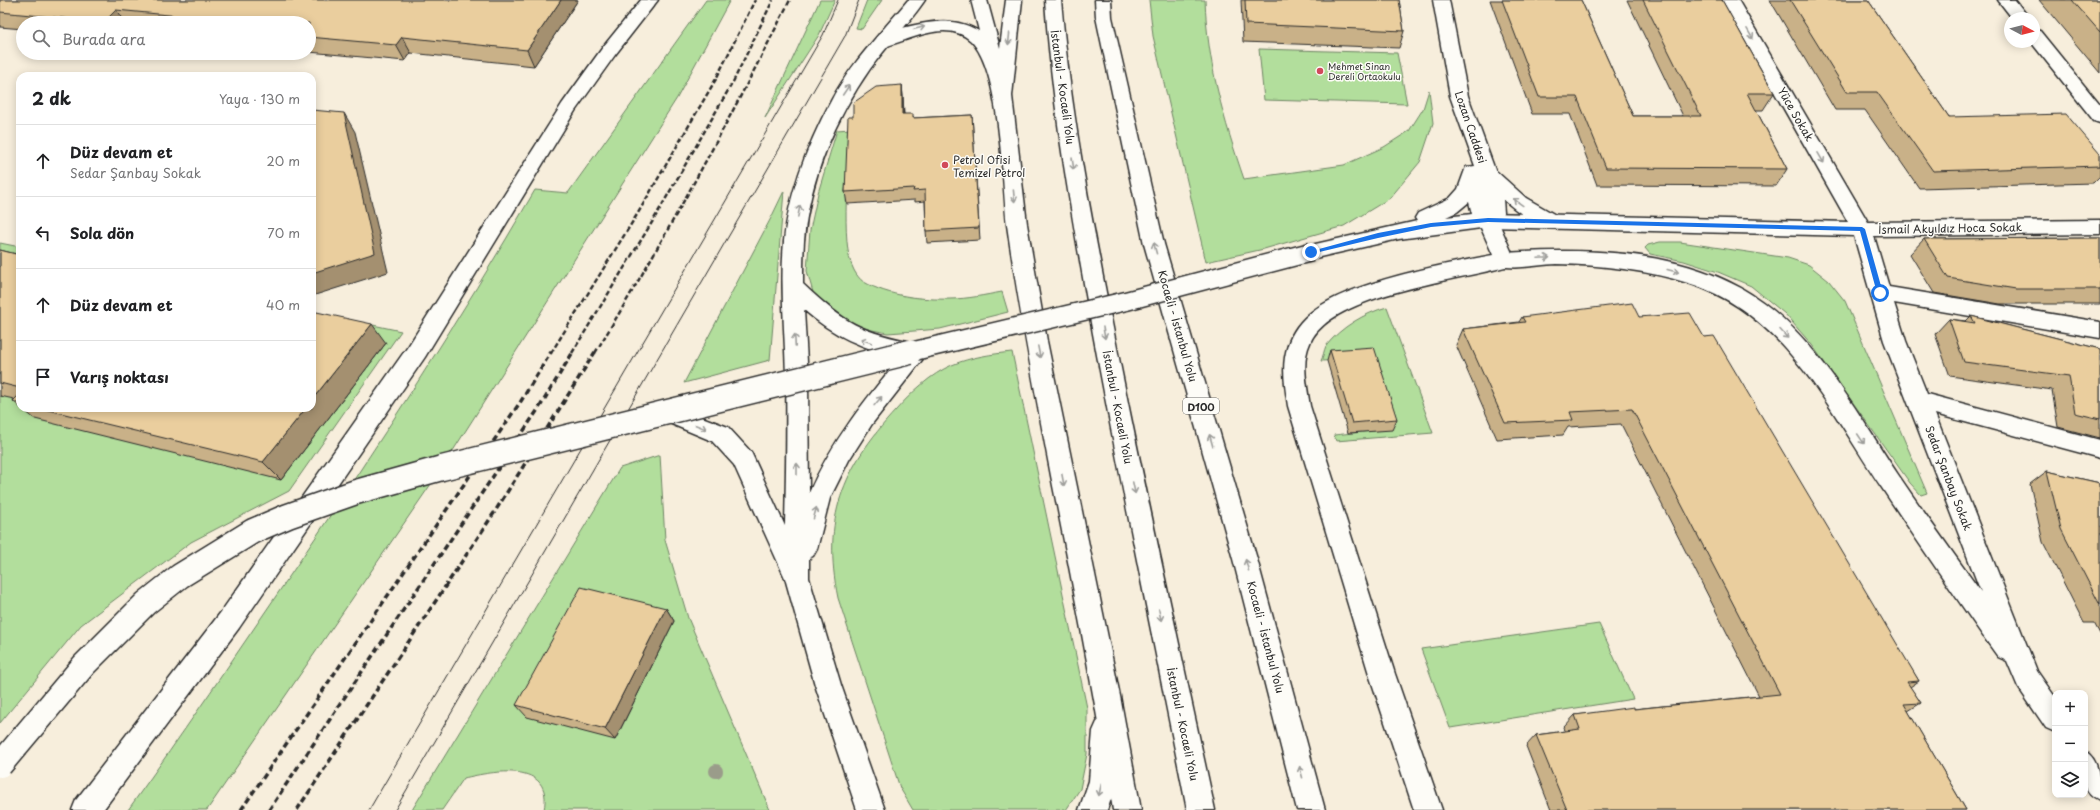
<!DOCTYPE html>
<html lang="tr">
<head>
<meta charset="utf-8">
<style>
	body { margin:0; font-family:"Playpen Sans",sans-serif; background:#f2f2f2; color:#202124 }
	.controls { position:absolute; right:12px; bottom:12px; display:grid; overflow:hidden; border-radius:8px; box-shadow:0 2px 10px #0003 }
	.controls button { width:36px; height:36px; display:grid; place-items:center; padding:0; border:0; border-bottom:1px solid #e0e0e0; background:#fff; color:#202124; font:20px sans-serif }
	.compass { position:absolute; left:2004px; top:12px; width:36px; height:36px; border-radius:50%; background:#fff; box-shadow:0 2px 10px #0003; rotate:97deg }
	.stop { position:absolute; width:12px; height:12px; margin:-9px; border:3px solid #1a73e8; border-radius:50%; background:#fff }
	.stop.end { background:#1a73e8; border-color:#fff; box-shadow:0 1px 4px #0008 }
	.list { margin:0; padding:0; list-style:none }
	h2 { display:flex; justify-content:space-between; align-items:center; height:52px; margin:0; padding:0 16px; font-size:17px }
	h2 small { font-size:13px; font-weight:400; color:#757577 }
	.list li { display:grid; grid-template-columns:26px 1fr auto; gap:12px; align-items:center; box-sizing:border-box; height:72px; padding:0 16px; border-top:1px solid #e0e0e0 }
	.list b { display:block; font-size:15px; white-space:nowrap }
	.list p { margin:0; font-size:13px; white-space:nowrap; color:#757577 }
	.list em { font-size:13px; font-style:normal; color:#757577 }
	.icon { flex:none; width:22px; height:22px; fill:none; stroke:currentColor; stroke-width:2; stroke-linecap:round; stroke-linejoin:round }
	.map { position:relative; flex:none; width:2100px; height:810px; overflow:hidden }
	.search { position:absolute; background:#fff; box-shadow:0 2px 10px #0003; left:16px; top:16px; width:300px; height:44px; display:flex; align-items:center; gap:10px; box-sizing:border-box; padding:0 14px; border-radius:22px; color:#757577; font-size:15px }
	.panel { position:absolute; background:#fff; box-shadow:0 2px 10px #0003; left:16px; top:72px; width:300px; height:340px; border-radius:12px }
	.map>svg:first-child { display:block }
	.green { fill:#b2de9c; stroke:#6e8464 }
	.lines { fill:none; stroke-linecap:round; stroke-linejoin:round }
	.minor-casing { stroke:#2b2b2b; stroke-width:3 }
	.major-casing { stroke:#2b2b2b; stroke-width:3 }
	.highway-casing { stroke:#2b2b2b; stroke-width:3 }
	.minor { fill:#fdfcf7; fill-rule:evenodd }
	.major { fill:#fdfcf7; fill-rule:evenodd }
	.highway { fill:#fdfcf7; fill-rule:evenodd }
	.tram { stroke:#2b2b2b; stroke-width:1 }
	.rail-far1 { stroke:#2b2b2b; stroke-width:2.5; stroke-dasharray:5 2.5; stroke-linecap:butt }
	.rail { stroke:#2b2b2b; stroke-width:3.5; stroke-dasharray:6 3.5; stroke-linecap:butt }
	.major-bridge-far1-casing { stroke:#2b2b2b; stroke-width:21; stroke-linecap:butt }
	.major-bridge-casing { stroke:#2b2b2b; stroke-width:27; stroke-linecap:butt }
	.major-bridge-far1 { stroke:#fdfcf7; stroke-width:18 }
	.major-bridge { stroke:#fdfcf7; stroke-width:24 }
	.tree { fill:#9a9c8a }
	.wall { fill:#c9b188; stroke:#2b2b2b }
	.shaded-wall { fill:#a4906f; stroke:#2b2b2b }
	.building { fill:#eace9e; stroke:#2b2b2b }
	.oneway { stroke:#9e9e9b }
	.route { fill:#1a73e8 }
	.poi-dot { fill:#d1495b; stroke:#fdfcf7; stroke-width:1.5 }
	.labels { text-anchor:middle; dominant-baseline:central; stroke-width:3; stroke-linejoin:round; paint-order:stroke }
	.far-poi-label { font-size:9px; fill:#2b2b2b; stroke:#fdfcf7; text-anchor:start }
	.shield { fill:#fdfcf7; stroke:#6a6a68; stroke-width:1 }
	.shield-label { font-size:10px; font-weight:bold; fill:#2b2b2b }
	.street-label { font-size:11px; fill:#2b2b2b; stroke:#fdfcf7 }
	.poi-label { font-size:11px; fill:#2b2b2b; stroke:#fdfcf7; text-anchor:start }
</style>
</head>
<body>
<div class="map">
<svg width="2100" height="810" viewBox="0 0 2100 810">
	<rect width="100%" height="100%" fill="#f7eedc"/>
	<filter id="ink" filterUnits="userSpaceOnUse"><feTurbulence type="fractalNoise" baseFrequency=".025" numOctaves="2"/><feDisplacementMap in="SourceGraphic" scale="8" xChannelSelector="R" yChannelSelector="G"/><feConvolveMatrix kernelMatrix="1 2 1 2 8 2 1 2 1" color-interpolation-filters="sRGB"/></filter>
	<g filter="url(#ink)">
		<path class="green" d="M706,0H730L677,98L442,468L207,810H128C184,732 237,653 291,574C376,448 459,321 535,190L568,193Z
			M820,0H835L819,35L765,118Z
			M867,0H882L862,29L856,28Z
			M1149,0H1205C1207,62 1224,121 1244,179L1344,165L1384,147L1409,131L1423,109L1429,90L1433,123L1420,162L1390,198L1344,226L1264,249L1206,262L1153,36Z
			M1259,49L1397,53L1407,104L1264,100Z
			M850,129C849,158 840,245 853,268C855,273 860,280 864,282C888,296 923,300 950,299C968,299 985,295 1002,292L1008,312L940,329L888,333L856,327L814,296L807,271L810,230L818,193L837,130Z
			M784,191L770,360L684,383L771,218Z
			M1660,242H1680L1788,258L1809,265L1829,281L1845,301L1927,493L1921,495L1910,483L1812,345L1785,314L1751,286L1718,272L1684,261L1650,254L1645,248L1648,245Z
			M0,243L20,247V408H312V312L401,331L289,491L191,542L81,625L0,723Z
			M1387,307L1433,433L1336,441L1334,435L1392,429L1370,359L1321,361C1323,357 1324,350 1326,346C1341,327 1365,313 1387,307Z
			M1012,352L1087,708V754L1080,789L1066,810H913L900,788L838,598C822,520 842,468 896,410C911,393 931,374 952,365C971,357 992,354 1012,352Z
			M660,455L665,540L688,618L770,810H544C554,760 493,771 464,778L442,810H412L620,468Z
			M1599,624L1633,699L1450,728L1421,649Z"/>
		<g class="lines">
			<g class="minor-casing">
				<path id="minor" d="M1722,0H1738L1868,222L2100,220V234L1874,236L1889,287L2100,322V338L1894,303L1906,341L1927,394L2100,440V458L1935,414L2037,671L2055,697V732L2046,728L2018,687L2007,661L1998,657L1983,636C1949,587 1915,538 1882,488C1830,411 1784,312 1688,283C1647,270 1601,265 1557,264C1538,264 1516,271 1498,265L1495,260L1498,255L1505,253C1582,248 1671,249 1741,288C1812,328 1853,407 1897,473C1924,513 1953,553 1981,592L1884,341L1854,236L1488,227L1481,225L1478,220L1481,215L1488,213L1848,222Z
					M1998,0H2015L2029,18H2012Z
					M2034,30L2040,31L2100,105V123L2094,121L2031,42H2034Z
					M2085,751C2100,760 2100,780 2100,800C2078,791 2085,771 2085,751Z"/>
			</g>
			<g class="major-casing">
				<path id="major" d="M641,0H658L615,55L575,111L425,357L239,628L103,810H72L76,800L221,612L409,345L562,104L603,47Z
					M908,0H925C909,24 887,45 870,69C835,119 809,180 804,241C803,255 803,269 803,284C844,323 862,333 918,343L926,345L929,351L872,424L849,460L830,498L817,549L813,556L809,558V578L841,685L885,810H857L815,685L785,578L734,465L712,441L657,418L654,412L657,406L665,403L728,427L751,452L785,526C786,476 787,427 786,377C785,332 780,286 784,241C789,192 808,144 831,101C850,64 882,32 908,0ZM804,310C833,335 863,350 901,356C866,399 831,442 809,493L808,379Z
					M1433,0H1449L1468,96L1495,170L1526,198L1559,217L1562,222L1559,227C1543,232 1515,210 1503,199L1504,213L1498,221L1515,260L1512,265C1464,280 1331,293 1310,343C1301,362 1307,386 1310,406L1395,674L1442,810H1414L1369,674L1288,406C1285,386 1281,365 1288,345C1292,332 1301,320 1313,311C1351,282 1444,264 1493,255L1481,228L1399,239L1311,259L1304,257L1301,252L1304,247L1311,245L1417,221L1415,218L1418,213L1450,198L1458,189L1466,167L1475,166L1450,96ZM1469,202L1472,214L1446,217L1457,212Z
					M1106,718L1115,722C1126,748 1117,785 1107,810H1079L1089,781L1093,731L1097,722Z"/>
			</g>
			<g class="highway-casing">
				<path id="highway" d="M971,0H987L1000,48L1006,0H1022L1012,96L1027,224L1047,341L1120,696L1141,810H1113C1095,700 1074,590 1052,481C1036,396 1019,310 1007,225C1002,181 1001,71 971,41C946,18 909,41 883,47L877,46L874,42C883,29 936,19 952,22C962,23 970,26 979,31Z
					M1045,0H1061C1070,109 1091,216 1112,323C1144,486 1180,648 1215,810H1187C1155,648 1121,486 1091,323C1072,216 1052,109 1045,0Z
					M1095,0H1111L1112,17L1164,244L1257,559L1325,810H1297L1233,559L1144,244L1096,17Z"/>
			</g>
			<use href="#minor" class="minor"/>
			<use href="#major" class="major"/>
			<use href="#highway" class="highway"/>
			<path class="tram" d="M369,810L823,35L838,0
				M395,810L845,36L859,0"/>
			<path class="rail-far1" d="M551,353L638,213L716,79L755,0
				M572,353L654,219L733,82L773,0
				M595,353C665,239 729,121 790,0"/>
			<path class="rail" d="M241,810L521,401L551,352
				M269,810L541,405L573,352
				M297,810L494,513L595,352"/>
			<g class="major-bridge-far1-casing">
				<path id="major-bridge-far1" d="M906,353L1126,301L1311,252"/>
			</g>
			<g class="major-bridge-casing">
				<path id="major-bridge" d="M0,765L84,665L146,603L180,576L253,531L288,516L356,492L442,468L910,352"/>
			</g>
			<use href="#major-bridge-far1" class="major-bridge-far1"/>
			<use href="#major-bridge" class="major-bridge"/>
		</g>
		<circle class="tree" cx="716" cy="771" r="7"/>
		<path class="wall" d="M0,0H578L534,66L411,53L405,61L309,52V23H23V29L0,27Z
			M1241,0H1399L1404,31L1399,48L1243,42Z
			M1490,0H1581L1633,116H1683L1627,0H1722L1774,93L1763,110H1756L1787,169L1776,186L1597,185L1570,114H1532Z
			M1770,0H1868L1949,117L2100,154V176L2093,183L1919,188L1865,110H1835Z
			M2039,0H2100V73Z
			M902,85L903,97L904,114L913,118L972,115L980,240L927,243L926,231L925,201L915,202V200L847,204L845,192L853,117Z
			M2100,238V304H2000L1934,293L1910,254L1924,239Z
			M0,250L20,255V407L13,401L14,399L0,396Z
			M1971,316L2100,349V438L2058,427L2052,390L1950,376L1935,334L1949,319L1966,321Z
			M1522,317H1639L1704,337L1919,681L1910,687L1921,703L1908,711L1966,810H1551L1526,746L1536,735L1565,731L1564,727L1575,715L1759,696L1621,424L1568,427L1563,435L1497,439L1456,345L1463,329L1519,322Z
			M386,343L281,480L35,419L21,408H312Z
			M1330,350L1397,419L1392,430L1348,433L1327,361Z
			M2047,471L2100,483V634L2094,623H2084L2043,542L2030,484Z
			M666,608L674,621L615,740L527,717L516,705Z"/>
		<path class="shaded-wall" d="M561,0H578L534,66L527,50Z
			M116,10L125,23H105L104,22Z
			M402,37L411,53L405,61L396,45Z
			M902,85L903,97L904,126L902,114Z
			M344,113L355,132L388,272L312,296V273Z
			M372,324L386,343L281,480L263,462L306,408H312V400Z
			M666,608L674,621L615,740L605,729Z"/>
		<path class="building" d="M0,0H561L527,50L402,37L396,45L309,37V23H252L116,10L104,22L0,12Z
			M1245,0H1399L1404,31L1246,24Z
			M1502,0H1581L1633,116H1701L1643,0H1722L1774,93H1747L1787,169L1606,168L1577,97H1539Z
			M1790,0H1868L1949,117L2066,114L2100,154V166L1933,171L1877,92H1847Z
			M2072,0H2100V32Z
			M902,85V114H913V118L972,115L979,228L926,231L925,190L913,191L914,188L845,192L848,117H853V103L876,87Z
			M312,110L344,113L375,253L312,273Z
			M2100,238V289H2016L1948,278L1924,239Z
			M0,250L20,255V388L0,383Z
			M1632,303L1639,317L1690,313L1704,337L1714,336L1919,681L1907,682L1921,703L1904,704L1966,810H1567L1536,735L1580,729L1575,715L1634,707V709L1780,694L1632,409L1570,412L1573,420L1505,423L1463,329L1525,322L1522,317Z
			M312,311L372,324L312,400Z
			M1971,316L2100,349V419L2075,413L2069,376L1964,362L1949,319L1975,323Z
			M1374,347L1397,419L1352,423L1330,350Z
			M20,394V403L13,401Z
			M40,408H306L263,462Z
			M2047,471L2100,483V605L2061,529Z
			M581,587L666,608L605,729L516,705Z"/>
		<defs><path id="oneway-shaft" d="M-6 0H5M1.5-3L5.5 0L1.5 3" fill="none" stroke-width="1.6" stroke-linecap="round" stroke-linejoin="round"/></defs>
		<g class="oneway">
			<use href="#oneway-shaft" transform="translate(919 28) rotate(-14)"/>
			<use href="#oneway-shaft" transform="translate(1750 34) rotate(60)"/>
			<use href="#oneway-shaft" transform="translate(1009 39) rotate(96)"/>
			<use href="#oneway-shaft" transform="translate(846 90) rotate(-56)"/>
			<use href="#oneway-shaft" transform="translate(1821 158) rotate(60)"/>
			<use href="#oneway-shaft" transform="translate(1073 164) rotate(81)"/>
			<use href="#oneway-shaft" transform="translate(1014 196) rotate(84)"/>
			<use href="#oneway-shaft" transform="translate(1518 202) rotate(-144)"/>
			<use href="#oneway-shaft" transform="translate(799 211) rotate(-79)"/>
			<use href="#oneway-shaft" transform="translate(1155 248) rotate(-105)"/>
			<use href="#oneway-shaft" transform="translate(1544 258) rotate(-3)"/>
			<use href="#oneway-shaft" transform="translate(1673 271) rotate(14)"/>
			<use href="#oneway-shaft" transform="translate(1104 333) rotate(80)"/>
			<use href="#oneway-shaft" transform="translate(1784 334) rotate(48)"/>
			<use href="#oneway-shaft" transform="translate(795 340) rotate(-93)"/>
			<use href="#oneway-shaft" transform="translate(866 341) rotate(-162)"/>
			<use href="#oneway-shaft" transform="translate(1039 352) rotate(79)"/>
			<use href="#oneway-shaft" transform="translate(878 401) rotate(-50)"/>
			<use href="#oneway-shaft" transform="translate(701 427) rotate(22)"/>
			<use href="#oneway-shaft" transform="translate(1861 439) rotate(56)"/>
			<use href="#oneway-shaft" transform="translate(1211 440) rotate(-106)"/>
			<use href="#oneway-shaft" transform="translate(797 469) rotate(-90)"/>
			<use href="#oneway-shaft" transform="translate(1063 480) rotate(79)"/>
			<use href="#oneway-shaft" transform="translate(1134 488) rotate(78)"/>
			<use href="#oneway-shaft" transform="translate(815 513) rotate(-75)"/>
			<use href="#oneway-shaft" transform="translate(1247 565) rotate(-105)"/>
			<use href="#oneway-shaft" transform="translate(1160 615) rotate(78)"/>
			<use href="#oneway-shaft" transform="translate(1301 772) rotate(-105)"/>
			<use href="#oneway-shaft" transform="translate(1100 790) rotate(102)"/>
		</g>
	</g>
	<path class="route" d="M1488,218L1862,227L1865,229L1883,293L1880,295L1877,293L1860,231L1488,222L1431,227L1378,238L1311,254L1308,252L1378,233L1431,223Z"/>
	<g class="poi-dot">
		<circle cx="1320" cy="71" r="4"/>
		<circle cx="945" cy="165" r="4"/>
	</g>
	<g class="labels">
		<g class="far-poi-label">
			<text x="1328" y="66">Mehmet Sinan<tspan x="1328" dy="10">Dereli Ortaokulu</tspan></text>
		</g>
		<rect class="shield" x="1183" y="398" width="36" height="16" rx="3"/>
		<g class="shield-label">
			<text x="1201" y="406">D100</text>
		</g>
		<g class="street-label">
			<text transform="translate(1063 87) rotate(82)">İstanbul - Kocaeli Yolu</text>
			<text transform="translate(1796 114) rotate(60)">Yüce Sokak</text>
			<text transform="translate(1471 127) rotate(71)">Lozan Caddesi</text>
			<text transform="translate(1950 228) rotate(-1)">İsmail Akyıldız Hoca Sokak</text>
			<text transform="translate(1178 326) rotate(74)">Kocaeli - İstanbul Yolu</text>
			<text transform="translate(1118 407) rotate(79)">İstanbul - Kocaeli Yolu</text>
			<text transform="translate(1949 478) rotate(69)">Sedar Şanbay Sokak</text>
			<text transform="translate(1266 637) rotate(75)">Kocaeli - İstanbul Yolu</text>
			<text transform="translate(1183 724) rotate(78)">İstanbul - Kocaeli Yolu</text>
		</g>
		<g class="poi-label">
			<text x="953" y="159">Petrol Ofisi<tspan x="953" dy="13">Temizel Petrol</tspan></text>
		</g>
	</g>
</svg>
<div class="controls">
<button>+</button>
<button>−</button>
<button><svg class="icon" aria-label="layers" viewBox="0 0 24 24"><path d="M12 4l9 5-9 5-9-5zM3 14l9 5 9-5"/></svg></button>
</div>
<svg class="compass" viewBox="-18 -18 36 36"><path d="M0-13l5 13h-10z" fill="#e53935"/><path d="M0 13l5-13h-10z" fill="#757577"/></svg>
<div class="stop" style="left:1880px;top:293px"></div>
<div class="stop end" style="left:1311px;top:252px"></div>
<div class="search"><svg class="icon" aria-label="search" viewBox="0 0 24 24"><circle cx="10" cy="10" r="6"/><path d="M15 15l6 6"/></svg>Burada ara</div>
<section class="panel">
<h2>2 dk<small>Yaya · 130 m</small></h2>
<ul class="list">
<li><svg class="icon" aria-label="ahead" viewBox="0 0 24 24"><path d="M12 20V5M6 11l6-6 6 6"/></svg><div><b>Düz devam et</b><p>Sedar Şanbay Sokak</p></div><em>20 m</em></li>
<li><svg class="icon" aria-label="left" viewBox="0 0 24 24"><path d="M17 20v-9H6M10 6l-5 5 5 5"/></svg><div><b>Sola dön</b></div><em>70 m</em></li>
<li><svg class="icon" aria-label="ahead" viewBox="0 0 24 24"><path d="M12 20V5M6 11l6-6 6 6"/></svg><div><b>Düz devam et</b></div><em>40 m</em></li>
<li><svg class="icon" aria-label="arrive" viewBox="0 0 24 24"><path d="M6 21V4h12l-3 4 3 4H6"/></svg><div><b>Varış noktası</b></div></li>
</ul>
</section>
</div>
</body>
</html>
